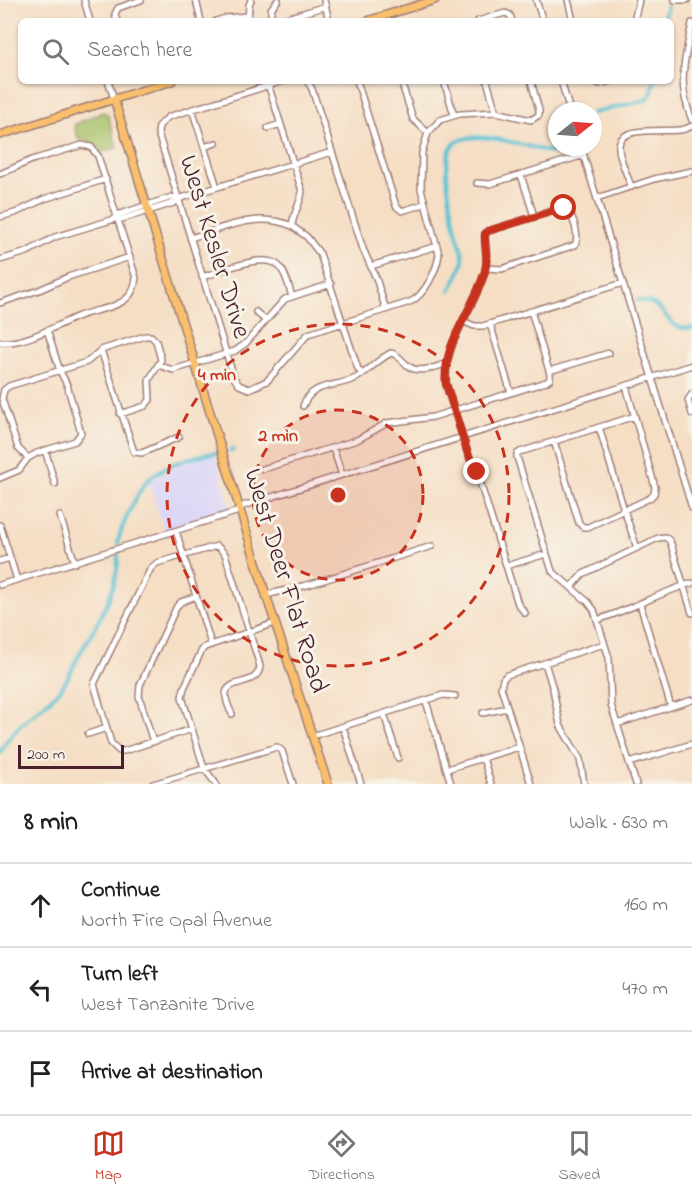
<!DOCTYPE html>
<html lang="en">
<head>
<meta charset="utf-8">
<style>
	body { margin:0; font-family:"Indie Flower",sans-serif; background:#f2f2f2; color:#202124 }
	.compass { position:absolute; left:548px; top:102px; width:54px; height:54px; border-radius:50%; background:#fff; box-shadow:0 2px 4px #0004; rotate:73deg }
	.scale { position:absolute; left:18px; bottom:15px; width:106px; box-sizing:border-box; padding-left:6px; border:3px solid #4a1f2b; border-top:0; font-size:16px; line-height:21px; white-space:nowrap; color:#4a1f2b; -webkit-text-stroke:4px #f7f3e8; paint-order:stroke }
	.stop { position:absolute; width:18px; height:18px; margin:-14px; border:4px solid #c8321e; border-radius:50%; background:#fff }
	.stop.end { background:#c8321e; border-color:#fff; box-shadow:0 2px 6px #0008 }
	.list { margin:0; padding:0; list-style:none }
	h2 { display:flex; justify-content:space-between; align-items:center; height:78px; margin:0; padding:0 24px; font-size:26px }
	h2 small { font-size:20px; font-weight:400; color:#757577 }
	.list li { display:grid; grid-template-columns:39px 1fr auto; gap:18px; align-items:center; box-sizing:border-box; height:84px; padding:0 24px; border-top:2px solid #e0e0e0 }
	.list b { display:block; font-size:22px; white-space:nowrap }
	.list p { margin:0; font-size:20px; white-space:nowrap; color:#757577 }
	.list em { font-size:20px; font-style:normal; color:#757577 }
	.icon { flex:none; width:33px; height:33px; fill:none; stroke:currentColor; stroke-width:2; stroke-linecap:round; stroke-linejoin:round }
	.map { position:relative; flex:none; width:692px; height:784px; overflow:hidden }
	.search { position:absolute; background:#fff; box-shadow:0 2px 4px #0004; left:18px; right:18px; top:18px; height:66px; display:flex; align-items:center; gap:15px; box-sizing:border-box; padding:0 21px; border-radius:9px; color:#757577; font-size:22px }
	.sheet { height:330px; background:#fff }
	nav { display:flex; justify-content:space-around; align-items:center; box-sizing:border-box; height:84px; border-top:2px solid #e0e0e0; background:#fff; font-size:16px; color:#757577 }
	nav a { display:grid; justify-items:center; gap:3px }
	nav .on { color:#c8321e }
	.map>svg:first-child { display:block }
	.built { fill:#dbd6f7 }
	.green { fill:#a7c167; stroke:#787049; stroke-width:1.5 }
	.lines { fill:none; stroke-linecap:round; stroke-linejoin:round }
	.canal { stroke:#58c2d3; stroke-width:4 }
	.minor-casing { stroke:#a07e78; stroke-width:8 }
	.major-casing { stroke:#a07e78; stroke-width:10 }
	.minor { stroke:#fff; stroke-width:5 }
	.major { stroke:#f9bf6d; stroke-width:7 }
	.route { stroke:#c8321e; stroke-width:8 }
	.ring { fill:none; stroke:#c8321e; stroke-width:3; stroke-dasharray:10 8 }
	.labels { text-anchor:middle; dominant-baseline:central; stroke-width:6; stroke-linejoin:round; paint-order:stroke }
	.street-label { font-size:27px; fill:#4a1f2b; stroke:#f7f3e8 }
	.centre { fill:#c8321e; stroke:#f7f3e8; stroke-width:3 }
	.ring-label { font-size:18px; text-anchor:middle; font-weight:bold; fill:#c8321e; stroke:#f7f3e8; stroke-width:6; stroke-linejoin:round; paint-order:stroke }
</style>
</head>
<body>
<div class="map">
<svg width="692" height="784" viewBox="0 0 692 784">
	<rect width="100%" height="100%" fill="#f7f3e8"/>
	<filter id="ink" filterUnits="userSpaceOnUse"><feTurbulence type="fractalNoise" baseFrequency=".0167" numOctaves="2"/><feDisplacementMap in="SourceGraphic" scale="12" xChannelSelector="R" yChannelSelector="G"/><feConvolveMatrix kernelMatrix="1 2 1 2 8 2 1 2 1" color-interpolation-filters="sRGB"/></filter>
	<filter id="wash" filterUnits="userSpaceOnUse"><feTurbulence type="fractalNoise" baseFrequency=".008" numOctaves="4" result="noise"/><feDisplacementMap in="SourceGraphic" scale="24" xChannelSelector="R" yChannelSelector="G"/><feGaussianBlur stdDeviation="1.35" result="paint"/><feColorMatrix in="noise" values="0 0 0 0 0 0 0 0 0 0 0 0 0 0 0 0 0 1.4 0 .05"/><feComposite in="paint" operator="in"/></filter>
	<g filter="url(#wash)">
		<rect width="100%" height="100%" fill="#f5dec4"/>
		<path class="built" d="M206,454L215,455L231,509L164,530L148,481L184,463Z"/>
		<path class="green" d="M103,112L108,115L117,148L101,152C96,143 89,140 79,140L74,125Z"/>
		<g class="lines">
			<path class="canal" d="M663,21L667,6
				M593,113L646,100L652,92L654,81
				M450,291C454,282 461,272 463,261C464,250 458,241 456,230C452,211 441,165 451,148C465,124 529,147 549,152H555L563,147
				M636,300C643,301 649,301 655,305C670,315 669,331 692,328
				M230,451L233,450
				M118,543C120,528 140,486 151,477C165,465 198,454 216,453
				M0,753C11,728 38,712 57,693C67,683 72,669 78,657C95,626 119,592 118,555"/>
		</g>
	</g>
	<g filter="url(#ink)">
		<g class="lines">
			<g class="minor-casing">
				<path id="minor" d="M84,0L90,21
					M196,0L201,21
					M324,0L329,21
					M536,0L543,21
					M568,0L573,21
					M675,0H687
					M117,21L115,14L118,8L141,0
					M216,21L226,18L247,16
					M248,21L249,5L251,0
					M271,21V9L278,0
					M277,21L326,6
					M478,21L505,13L510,15L512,21
					M634,21L639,0
					M692,23C685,62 676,81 692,120
					M108,81L114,99
					M267,81L302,191C301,204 293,213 292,226L307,237L320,254L358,369L362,374
					M283,81L168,117L159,126L158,133L234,378L239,385L249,389L267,381L308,334L410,302C425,295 437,270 439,254L421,189L422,152L428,133L440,120L460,114L496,112L531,120L539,115V110L531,81
					M307,81L312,89L363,249L376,278L386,310
					M357,81L396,206L402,211L424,204
					M401,81L413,119L428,133
					M444,81L454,115
					M487,81L496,112
					M561,81L570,111
					M593,81L600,84L611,81
					M192,109L217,187
					M268,128L281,124
					M204,147L216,143
					M581,147L692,508
					M0,174L32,160L82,145L91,147L98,156L136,278C135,286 133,293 127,298C115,309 93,310 79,316C57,325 24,345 0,342
					M521,175L534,216
					M477,183L490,184L584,155
					M631,187C628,175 618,158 619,146C620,125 665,132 679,130C683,130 688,128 692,126
					M597,198L654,179L692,171
					M178,199L172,197L120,214L118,218L122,219L174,203L178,199L332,152
					M0,217L15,213L44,199L106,179
					M190,238C224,228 257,211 292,226
					M0,260L27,252L55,237L118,218
					M371,266L437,246
					M486,268L502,269L575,245C580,236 573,216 566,208H561L488,231L485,234C484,247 489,258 485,271C474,310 443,342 446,384L468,454L479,479L518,604L525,613
					M202,277C220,272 265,251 279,266C286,273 289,287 292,297
					M0,303L39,290L68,277L130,257
					M256,312L265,320
					M463,321L474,326H483L623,283
					M490,324L511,393
					M101,350L134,452L142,453L179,437
					M158,365L173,370L235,351L245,344L285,299L331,284
					M549,371L609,353
					M692,394L688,400L692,414
					M303,406C312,381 337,388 356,378C368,372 378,359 391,353C399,355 401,360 407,365C418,375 434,367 446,364
					M635,416L520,452L517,454V457L552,571L588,602L594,610L609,658L611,705L636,784
					M599,427L624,510L637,548
					M554,441L579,523L583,527H588L650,498L654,494L655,487L626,386
					M333,448L342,475
					M45,450L55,484
					M28,458L18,448L2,399L4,390L9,386L87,362L101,350L145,336H151L156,341L161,360L149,380L150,400L145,406L120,414
					M263,469L357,440L387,423L433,417L546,382L550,379V374L531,311
					M0,478L19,470L28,458L37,453L75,441L81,433L67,385L60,371L47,330
					M60,516L75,563
					M0,525L17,580
					M176,531L211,644
					M0,561L10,558
					M506,566L546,554
					M0,585L236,512L243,506L692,365
					M571,587L583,574L658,538L665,537L670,541L692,613
					M266,595L311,584L432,546
					M640,604L671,707
					M597,620C630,610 659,593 692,583
					M545,663L553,689L560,725L580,759L584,784
					M426,701L451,784
					M483,713L507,708
					M384,714L398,758
					M617,724L692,700
					M343,727L361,784
					M192,729L124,751H119L111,743L94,684L151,568L157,563L217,546L225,554L260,666C258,693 209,670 232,714
					M88,734L107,728
					M312,736L443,695L455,696
					M153,742L139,696L140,685L177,606L181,602L196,596
					M483,758L491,784
					M629,763L692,744
					M447,769L519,747
					M153,784L277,747L282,751L293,784
					M216,784L204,768L182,697L184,688L202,650L205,647L275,623
					M531,784L501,687L503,679L507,675L604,644"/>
			</g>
			<g class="major-casing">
				<path id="major" d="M367,21L435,0
					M114,99L266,595L328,784
					M0,135L172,81"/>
			</g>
			<use href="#minor" class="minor"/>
			<use href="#major" class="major"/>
		</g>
	</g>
	<g class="lines" filter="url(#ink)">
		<path class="route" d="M477,472L468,454L446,384C442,342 474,310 485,271C489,258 484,247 485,234L488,231L564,208"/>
	</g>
	<circle cx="338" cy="495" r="85" fill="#c8321e" fill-opacity=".12"/>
	<g class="ring">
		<circle cx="338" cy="495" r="85"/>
		<circle cx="338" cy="495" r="171"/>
	</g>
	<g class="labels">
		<g class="street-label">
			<text transform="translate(214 247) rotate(73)">West Kesler Drive</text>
			<text transform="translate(285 581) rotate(73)">West Deer Flat Road</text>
		</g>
	</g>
	<circle cx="338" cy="495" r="9" class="centre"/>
	<g class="ring-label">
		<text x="217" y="380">4 min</text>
		<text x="278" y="441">2 min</text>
	</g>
</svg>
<svg class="compass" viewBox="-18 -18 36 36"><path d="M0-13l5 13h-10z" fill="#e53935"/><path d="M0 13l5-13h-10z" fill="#757577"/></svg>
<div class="scale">200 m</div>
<div class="stop" style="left:564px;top:208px"></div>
<div class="stop end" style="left:477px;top:472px"></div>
<div class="search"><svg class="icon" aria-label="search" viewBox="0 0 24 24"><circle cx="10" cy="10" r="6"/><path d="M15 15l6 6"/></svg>Search here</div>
</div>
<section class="sheet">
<h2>8 min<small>Walk · 630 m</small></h2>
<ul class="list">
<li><svg class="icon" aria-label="ahead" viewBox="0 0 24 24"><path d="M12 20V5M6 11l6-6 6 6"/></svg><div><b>Continue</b><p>North Fire Opal Avenue</p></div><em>160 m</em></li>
<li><svg class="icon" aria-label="left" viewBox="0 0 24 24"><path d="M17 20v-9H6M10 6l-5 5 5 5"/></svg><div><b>Turn left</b><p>West Tanzanite Drive</p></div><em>470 m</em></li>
<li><svg class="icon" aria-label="arrive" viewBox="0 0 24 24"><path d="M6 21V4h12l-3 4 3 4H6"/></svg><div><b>Arrive at destination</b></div></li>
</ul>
</section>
<nav>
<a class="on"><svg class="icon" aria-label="map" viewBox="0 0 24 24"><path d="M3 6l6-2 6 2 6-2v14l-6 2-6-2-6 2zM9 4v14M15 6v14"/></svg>Map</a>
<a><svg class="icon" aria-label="directions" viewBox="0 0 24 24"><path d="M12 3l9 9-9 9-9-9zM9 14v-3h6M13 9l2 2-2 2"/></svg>Directions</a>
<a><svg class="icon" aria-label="saved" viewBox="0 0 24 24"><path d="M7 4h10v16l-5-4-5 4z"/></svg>Saved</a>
</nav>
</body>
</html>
